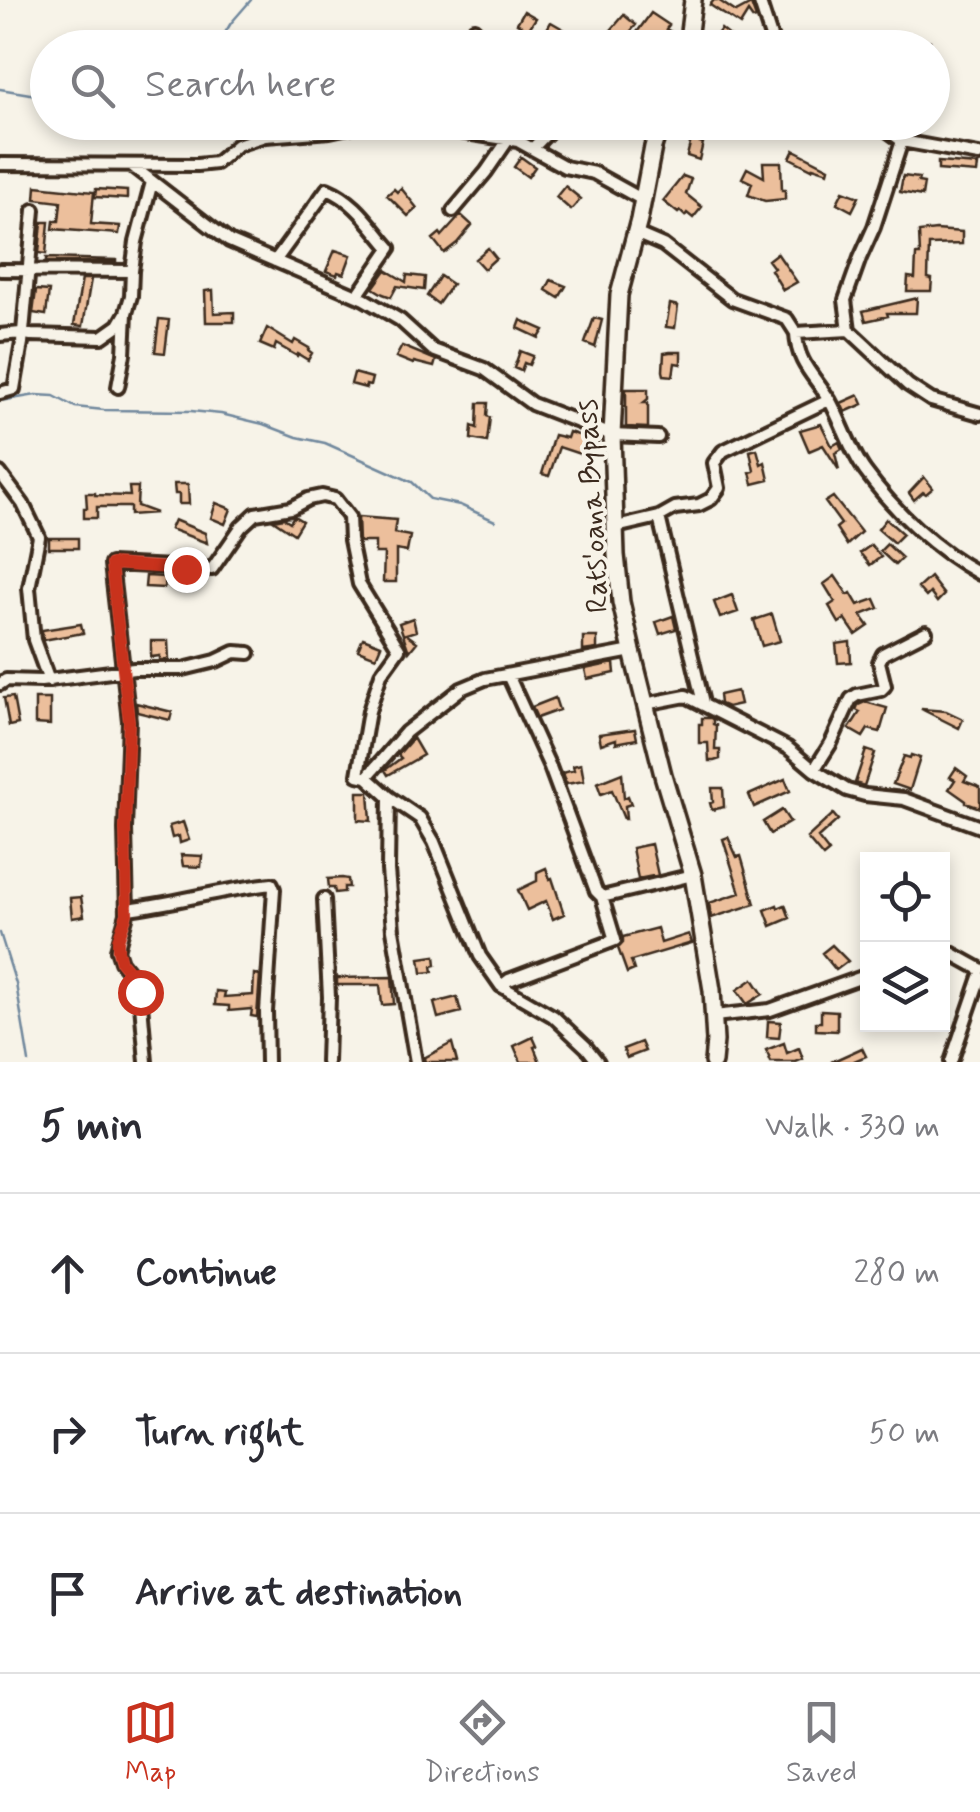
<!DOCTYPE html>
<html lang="en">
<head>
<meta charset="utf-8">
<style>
	body { margin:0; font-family:Mynerve,sans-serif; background:#f2f2f3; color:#2b2b33 }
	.controls { position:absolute; right:30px; bottom:30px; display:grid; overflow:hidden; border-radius:0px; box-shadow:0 5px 15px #0003 }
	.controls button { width:90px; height:90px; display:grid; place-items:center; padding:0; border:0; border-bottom:2px solid #e1e1e2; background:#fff; color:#2b2b33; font:50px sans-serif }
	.stop { position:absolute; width:30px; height:30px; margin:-22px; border:8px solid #c8321e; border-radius:50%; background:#fff }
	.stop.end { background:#c8321e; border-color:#fff; box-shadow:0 2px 10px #0008 }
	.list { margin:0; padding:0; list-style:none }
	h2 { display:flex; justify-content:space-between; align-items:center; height:130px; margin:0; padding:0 40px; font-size:42px }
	h2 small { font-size:32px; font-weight:400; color:#7c7c81 }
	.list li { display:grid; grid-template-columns:65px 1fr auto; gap:30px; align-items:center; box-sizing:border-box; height:160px; padding:0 40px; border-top:2px solid #e1e1e2 }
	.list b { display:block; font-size:38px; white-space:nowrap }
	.list em { font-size:32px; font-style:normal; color:#7c7c81 }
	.icon { flex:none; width:55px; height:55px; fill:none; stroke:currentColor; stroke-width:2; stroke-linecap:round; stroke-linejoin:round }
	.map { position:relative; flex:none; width:980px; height:1062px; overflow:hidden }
	.search { position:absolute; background:#fff; box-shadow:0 5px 15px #0003; left:30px; right:30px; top:30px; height:110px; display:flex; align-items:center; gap:25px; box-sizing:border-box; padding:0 35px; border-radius:55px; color:#7c7c81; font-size:38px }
	.sheet { height:610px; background:#fff }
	nav { display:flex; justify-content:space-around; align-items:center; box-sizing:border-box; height:140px; border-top:2px solid #e1e1e2; background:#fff; font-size:28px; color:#7c7c81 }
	nav a { display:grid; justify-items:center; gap:5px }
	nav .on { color:#c8321e }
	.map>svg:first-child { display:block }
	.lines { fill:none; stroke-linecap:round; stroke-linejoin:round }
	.stream { stroke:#71889d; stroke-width:2.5 }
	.building { fill:#ecbf9c; stroke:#3b2a1e; stroke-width:2.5 }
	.street-casing { stroke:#3b2a1e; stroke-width:18 }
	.secondary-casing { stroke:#3b2a1e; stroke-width:22 }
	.street { stroke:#f7f3e8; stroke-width:10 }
	.secondary { stroke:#f7f3e8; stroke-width:15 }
	.route { stroke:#c8321e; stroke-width:12 }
	.labels { text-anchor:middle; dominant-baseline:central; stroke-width:8; stroke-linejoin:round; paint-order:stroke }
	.street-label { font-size:30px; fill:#3b2a1e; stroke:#f7f3e8 }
</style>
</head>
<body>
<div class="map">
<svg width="980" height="1062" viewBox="0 0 980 1062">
	<rect width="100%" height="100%" fill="#f7f3e8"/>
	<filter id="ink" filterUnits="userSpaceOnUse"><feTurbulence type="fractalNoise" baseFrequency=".01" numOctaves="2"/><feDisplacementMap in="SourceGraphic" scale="20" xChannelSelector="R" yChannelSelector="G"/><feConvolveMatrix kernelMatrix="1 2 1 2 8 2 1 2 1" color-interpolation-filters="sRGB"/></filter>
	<g filter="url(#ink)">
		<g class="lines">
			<path class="stream" d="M216,48L231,23L251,0
				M0,89L48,97
				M0,401L36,395L54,396L75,407L104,410L191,411L221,414L263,424L297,437L325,443L412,482L430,499L460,505L495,521
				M0,933L16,984L29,1062"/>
		</g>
		<path class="building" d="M714,0H718L736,12L751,4L756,18L753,19L748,12L740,25L710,5Z
			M524,11L536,18L528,30L517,23Z
			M651,13L669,25L666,29L675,34L663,48H657L646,38L643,41L635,35Z
			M624,15L636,25L618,46L606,36Z
			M551,22L577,37L571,46L549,35L551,31L547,29Z
			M721,29L731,37L723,48H716L710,43Z
			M898,39L930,41V48L897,47Z
			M691,140L703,143L699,160L687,156Z
			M794,150L829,168L828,172L813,167L812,169L790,158Z
			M521,157L535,167L528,177L514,167Z
			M763,162H781L782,190H785V199L765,201L748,195L752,183L742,178L747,168L764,177Z
			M938,162L978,165L977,173L938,170Z
			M683,176L691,179L686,194L702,207L693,218L687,213L685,216L680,211L678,213L663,201Z
			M903,176L919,178L918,182L924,183L922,196L900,192Z
			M36,186L94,192L91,224L120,226L119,234L53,229L54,221H59L61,202L35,199Z
			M565,186L581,199L571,210L556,197Z
			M401,188L417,208L408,216L387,195L394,189L397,192Z
			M96,189L127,191V199L95,197Z
			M843,191L859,197L852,211L837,203Z
			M461,215L472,225L457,243L444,253L433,239L440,233L442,236Z
			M42,222H49L46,254L39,253Z
			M936,230L962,232V244L929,245L928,278L932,279L931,291H907L908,277L915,278L916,255H920L919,232Z
			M488,248L496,258L484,269L475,259Z
			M335,250L351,255L344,274L338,272L337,275L326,271Z
			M777,253L797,282L783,290L771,270L774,268L768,260Z
			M46,258L116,260V262H46Z
			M386,270L406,282L407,275L425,277L424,290L397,286L391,297L383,294L373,288Z
			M440,276L452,284L438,304L427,296Z
			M82,279H91L83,326L74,325Z
			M551,280L566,286L559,298L546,290Z
			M36,290L49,291L46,315L33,313Z
			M213,290L214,313L234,312V322H206L205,291Z
			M917,298L916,313H887L888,316L866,321L863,311Z
			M670,304L678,306L675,328L666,327Z
			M594,318L602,320L595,347L585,343Z
			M159,319L169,320L165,353L155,352Z
			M521,320L544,330L539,338L518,328Z
			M267,328L293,344L295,340L309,348L308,350L312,353L308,360L298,354L297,356L276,344L274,350L260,344Z
			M402,346L436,360L434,367L414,362L413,364L396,357Z
			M520,351L533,356L529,365L524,363L521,371L514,368Z
			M670,352H681V364L675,363L673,376L664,375L663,371L664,353Z
			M354,373L372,378L370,386L366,385V388L351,384Z
			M626,389H648V399L643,403H648V428L626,427Z
			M859,395L863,404L845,412L841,403Z
			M478,403H488L487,416L490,417L487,442L471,439L472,426L477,428Z
			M821,424L832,446L839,442L842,449L835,453L839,470L823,445L809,451L800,430Z
			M569,432L581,436L582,433L599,439L594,453L590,452L589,457L559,447L549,476L542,474L554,435L567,438Z
			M757,449L761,464L765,462L769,480L753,484L750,472L754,471L750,451Z
			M924,477L933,488L926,494L923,492L914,500L909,493Z
			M174,484H188L189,504H179V494H175Z
			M129,487H138L137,506L156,513L130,515V507H97V518H84V508H87L86,493H95V495L130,496Z
			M833,497L861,532L847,545L836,528L841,524L825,502Z
			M216,503L231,509L225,524L211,518Z
			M294,516L302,521L294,534L273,520L284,518L290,522Z
			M358,517L396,520L394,533L410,536L407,552L396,550V582H383L384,553H375V542H359Z
			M886,519L903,534L894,543L878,529Z
			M174,520L205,533L207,543L170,529Z
			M49,538H78V548H49Z
			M887,544L902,558L895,565L880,551Z
			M871,545L881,557L870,565L860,553Z
			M146,576L165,577L164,588L145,587Z
			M835,576L848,595L851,593L858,605L875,599L879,608L861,615L869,626L856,635L845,619L839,623L829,606L835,602L824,584Z
			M930,577L944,595L937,602L930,593L926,597L918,588Z
			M732,595L738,612L720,618L714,602Z
			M772,614L780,641L762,646L754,620Z
			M673,616L676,629L660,634L656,622Z
			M413,618L416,631L406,634L417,642L409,652L399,623Z
			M81,624L83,633L43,640L42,630Z
			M583,637H597V649L583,651Z
			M363,638L381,645L376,657L358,650Z
			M151,641H168L169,660H160V656L151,657Z
			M850,642L851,662L838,663L836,644Z
			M614,663L615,673L587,679L585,669Z
			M737,691L740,704L727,707L720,704L719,695Z
			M13,697L18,724L9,726L4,698Z
			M555,698L559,710L537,718L532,707Z
			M35,699H50V725L35,724Z
			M865,702L887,708L880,732L868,729L863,737L849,729L860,712L856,710L858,705Z
			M136,703L172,712L170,720L137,712Z
			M921,709L946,711L963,719L959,728Z
			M702,718H711L713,720V724L716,725L715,750H720V759L714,761H709L708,743H699V724H702Z
			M635,729L637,739L616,743V739L601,744L599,734Z
			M413,738L423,755L388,775L385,770L401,758L398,755Z
			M866,750L875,753L864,786L855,783Z
			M911,755L920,758L910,790L893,784L904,756L910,758Z
			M581,764L584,781L566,784L562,773L574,770L573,766Z
			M956,768L967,776L964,781L980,787V808L966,803V801L949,789L955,780L950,777Z
			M622,773L624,798L628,796L631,804L625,806L626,819H624L612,790L601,794L597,783Z
			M785,779L790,791L754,807L749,795Z
			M712,788H723L724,807L712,810L710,803L713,802Z
			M358,792H369L371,821L358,820Z
			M782,810L790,822L770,834L763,822Z
			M833,814L838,820L818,838L829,852L823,857L807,838Z
			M183,822L189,840L180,843L179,836L172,838L169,826Z
			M728,837L737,857L741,856L755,904L711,918L709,903L740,893L723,839Z
			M651,844L658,875L638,879L632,848Z
			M181,855L202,856L201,867L183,866Z
			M546,868L550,879L552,878L564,914L553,919L546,901L527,910L518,890L537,881V872Z
			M342,878L348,879L349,887H344V892L335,893L334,888H329L328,879Z
			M81,897L84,916L72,918L70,898Z
			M777,905L778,908L785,905L790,918L771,926L765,910Z
			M657,928L661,943L689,934L692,943L631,961L634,970L627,973L618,948L623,943V937Z
			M832,945L848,961L836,970L822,953Z
			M435,956L436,965L432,966L433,972L422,973L420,958Z
			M254,974L260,975L257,1017L251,1016L252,1009L229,1011V1006L215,1005L216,991L225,992L224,997L253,995Z
			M392,977L394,1004L382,1005L380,985H337V978Z
			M753,979L763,994L747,1004L737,990Z
			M457,997L461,1012L438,1018L434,1003Z
			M821,1010L837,1011V1031L816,1030V1022H821Z
			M768,1021L781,1022L779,1038L767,1037Z
			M533,1037L537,1046L534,1047L540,1062H521L514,1046Z
			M641,1042L645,1051L627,1058L623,1049Z
			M452,1043L457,1062H425L424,1058Z
			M784,1043L787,1053L799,1048L803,1059L796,1062H771L766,1050Z
			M862,1048L866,1056L852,1062H831Z"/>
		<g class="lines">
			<g class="street-casing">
				<path id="street" d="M759,0L771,37L777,48
					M474,29L490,48
					M857,122L884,128L902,141L979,155
					M532,149L558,122
					M0,164L197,165L216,163L237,145L265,136L330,131L367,123H402L518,141L565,167L594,173L643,200
					M131,165L229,241L364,299L400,320L433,350L484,369L532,404L612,435L658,437
					M453,211L486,172L508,140
					M635,233L663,245L732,299L787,319L796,333L849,330L908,385L931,400L980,414
					M275,261L327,189C356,201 370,225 390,248L357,296
					M0,270L132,271L136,242L152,182
					M849,330L845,300L860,258L874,227L902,141
					M796,333C797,364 815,376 830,401C842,423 850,450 865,471C895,512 936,550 980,574
					M0,335L21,333L31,335L102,337L119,325L126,313
					M118,387L124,354L126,313L131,296L132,271
					M0,393L14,389L22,343L34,210
					M0,473L23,504L39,537L29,588L34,640L49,681
					M659,517L703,703
					M616,527L659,517L675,508L699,505L711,499L719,488L714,463L723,451L829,400
					M508,675L550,767L596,891L602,897
					M0,684L6,680L41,681L134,669H183L216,661L235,652L249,653
					M645,704L686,696L788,748L814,770L847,790L865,795L904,799L980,827
					M814,770L831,743L851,699L857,695L881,690L885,686L879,662L883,654L926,632
					M389,797L420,818L434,842L480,956L501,986L553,1016L586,1047L598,1062
					M324,899L329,997L327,1062
					M127,909C176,903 222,889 272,884L274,889L266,1012L267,1062
					M942,948L980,969
					M501,986L509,980L615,940L602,897L693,875
					M714,1016L770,1010L868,975
					M146,1062L140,992L136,981L121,962L117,950L127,914L125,829L129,721L111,564L212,569L241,527L255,514L291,508L308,499L322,496L335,499L349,517L350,540L359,584L399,649L381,674L369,711L358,775L367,777
					M416,1062L393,930L388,870L389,797L367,777L406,732L461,689L485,679L632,651
					M951,1062L980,977"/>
			</g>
			<g class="secondary-casing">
				<path id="secondary" d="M687,48L693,0
					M661,122L653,147L639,220L619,295L612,435L616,555L621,602L632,651L663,775L693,875L712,990L715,1041L713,1062"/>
			</g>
			<use href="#street" class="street"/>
			<use href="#secondary" class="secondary"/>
		</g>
	</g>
	<g class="lines" filter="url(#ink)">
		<path class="route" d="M140,992L136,980L121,962L118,950V940L127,914L125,829L129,721L111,564L186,569"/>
	</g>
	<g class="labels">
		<g class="street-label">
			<text transform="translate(593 506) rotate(-93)">Rats'oana Bypass</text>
		</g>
	</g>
</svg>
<div class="controls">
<button><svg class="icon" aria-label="locate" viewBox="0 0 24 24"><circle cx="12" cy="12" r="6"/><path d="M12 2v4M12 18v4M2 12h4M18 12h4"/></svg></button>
<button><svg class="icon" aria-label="layers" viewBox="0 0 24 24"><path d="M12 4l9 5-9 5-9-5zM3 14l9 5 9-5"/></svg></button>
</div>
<div class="stop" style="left:140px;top:992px"></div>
<div class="stop end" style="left:186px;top:569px"></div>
<div class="search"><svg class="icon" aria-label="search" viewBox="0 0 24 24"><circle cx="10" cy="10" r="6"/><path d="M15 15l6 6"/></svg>Search here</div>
</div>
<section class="sheet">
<h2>5 min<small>Walk · 330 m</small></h2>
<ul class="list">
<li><svg class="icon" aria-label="ahead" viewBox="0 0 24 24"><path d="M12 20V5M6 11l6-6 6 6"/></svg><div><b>Continue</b></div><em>280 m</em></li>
<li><svg class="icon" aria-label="right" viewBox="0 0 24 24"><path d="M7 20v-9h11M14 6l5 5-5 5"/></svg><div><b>Turn right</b></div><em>50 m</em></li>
<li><svg class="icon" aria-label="arrive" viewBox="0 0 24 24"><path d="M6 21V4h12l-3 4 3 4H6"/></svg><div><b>Arrive at destination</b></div></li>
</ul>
</section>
<nav>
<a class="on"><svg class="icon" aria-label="map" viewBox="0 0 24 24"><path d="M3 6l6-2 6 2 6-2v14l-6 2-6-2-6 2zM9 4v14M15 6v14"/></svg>Map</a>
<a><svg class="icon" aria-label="directions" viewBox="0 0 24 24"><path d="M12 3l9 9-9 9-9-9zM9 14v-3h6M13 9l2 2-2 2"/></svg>Directions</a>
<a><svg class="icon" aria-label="saved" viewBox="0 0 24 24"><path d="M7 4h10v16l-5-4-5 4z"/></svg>Saved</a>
</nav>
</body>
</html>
